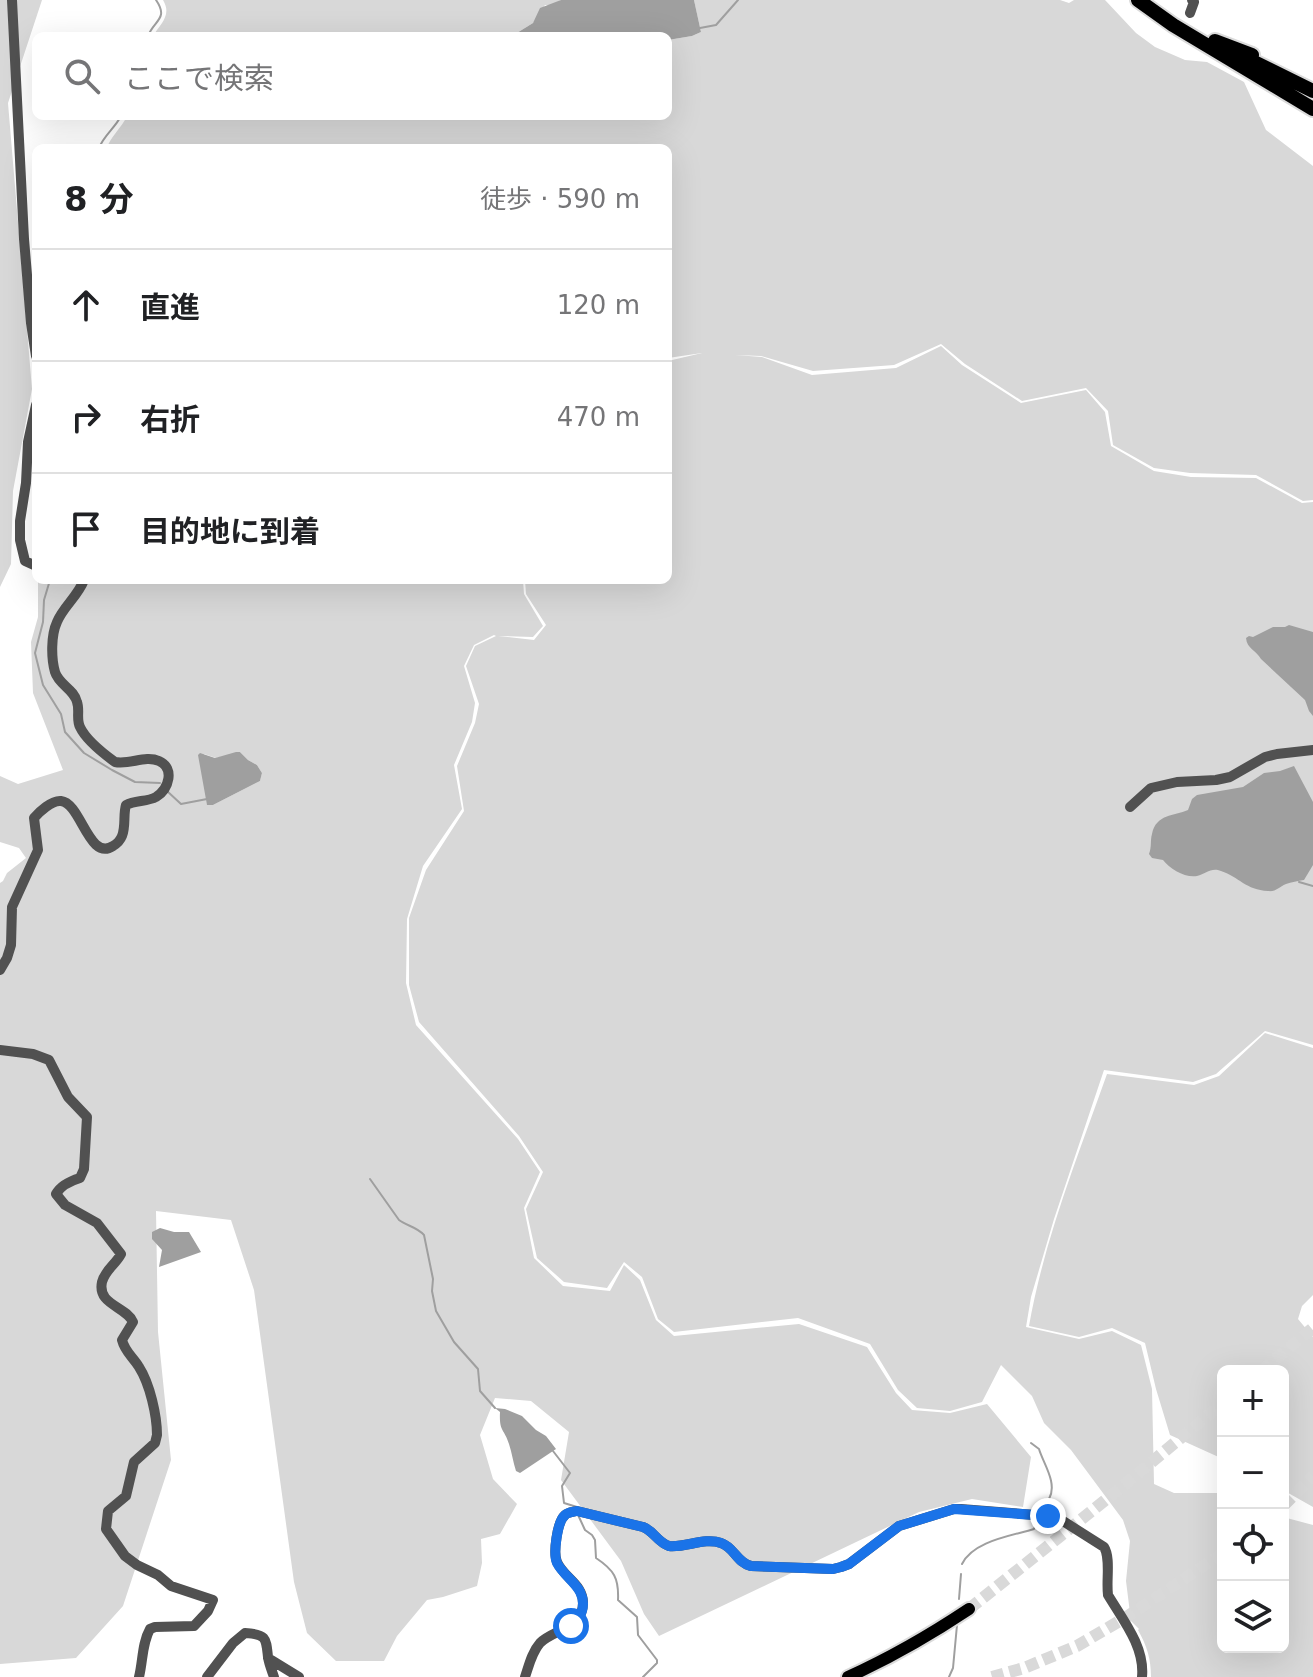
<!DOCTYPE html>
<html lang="ja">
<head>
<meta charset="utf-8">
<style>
	body { margin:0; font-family:"DejaVu Sans","Noto Sans JP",sans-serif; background:#f2f2f2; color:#202124 }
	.controls { position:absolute; right:24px; bottom:24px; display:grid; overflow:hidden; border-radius:12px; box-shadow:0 8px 32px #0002 }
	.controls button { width:72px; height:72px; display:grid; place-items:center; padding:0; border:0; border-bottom:2px solid #e0e0e0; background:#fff; color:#202124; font:40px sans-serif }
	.stop { position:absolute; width:24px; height:24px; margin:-18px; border:6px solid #1a73e8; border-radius:50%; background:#fff }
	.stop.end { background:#1a73e8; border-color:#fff; box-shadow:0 2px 8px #0008 }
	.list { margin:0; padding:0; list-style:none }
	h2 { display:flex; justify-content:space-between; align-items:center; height:104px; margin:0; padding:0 32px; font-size:34px }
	h2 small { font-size:26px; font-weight:400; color:#757577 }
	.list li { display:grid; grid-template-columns:52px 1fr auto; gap:24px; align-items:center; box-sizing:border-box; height:112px; padding:0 32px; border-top:2px solid #e0e0e0 }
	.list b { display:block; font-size:30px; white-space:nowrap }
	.list em { font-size:26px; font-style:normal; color:#757577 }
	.icon { flex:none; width:44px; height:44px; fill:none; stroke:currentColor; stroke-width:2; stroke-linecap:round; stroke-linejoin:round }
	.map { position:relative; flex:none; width:1313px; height:1677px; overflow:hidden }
	.search { position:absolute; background:#fff; box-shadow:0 8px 32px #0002; left:32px; top:32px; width:640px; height:88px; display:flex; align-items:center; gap:20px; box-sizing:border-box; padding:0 28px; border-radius:12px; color:#757577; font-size:30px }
	.panel { position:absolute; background:#fff; box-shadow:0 8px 32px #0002; left:32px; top:144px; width:640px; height:440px; border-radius:12px }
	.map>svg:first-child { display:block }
	.green { fill:#d8d8d8; fill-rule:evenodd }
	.water { fill:#9f9f9f }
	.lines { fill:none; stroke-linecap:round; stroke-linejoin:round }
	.stream { stroke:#9f9f9f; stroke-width:2 }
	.major-tunnel { stroke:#d9d9d9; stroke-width:12; stroke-dasharray:12 6; stroke-linecap:butt }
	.major-casing { stroke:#dbdbdb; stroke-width:16 }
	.highway-casing { stroke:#dbdbdb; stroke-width:18 }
	.minor { stroke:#515151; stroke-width:10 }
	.major { stroke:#000; stroke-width:12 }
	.highway { stroke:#000; stroke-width:14 }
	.route { stroke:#1a73e8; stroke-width:10 }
</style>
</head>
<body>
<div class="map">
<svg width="1313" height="1677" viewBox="0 0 1313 1677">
	<rect width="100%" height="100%" fill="#fff"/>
	<path class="green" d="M0,0H42L8,103L32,389L13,491L11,564L0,587Z
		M163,0H561L553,5H545L533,23L512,36H153C161,23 172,15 163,0Z
		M694,0H1060L1069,3L1074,0H1105L1136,33L1155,47L1185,60L1207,62L1244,82L1266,130L1313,166V500L1303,501L1256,475L1190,473L1154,468L1113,445L1108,411L1086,388L1022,401L965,364L941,344L894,365L813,371L761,356L735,355L762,357L812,375L896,368L941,346L962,365L1021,403L1086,390L1105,412L1111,446L1154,471L1191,477L1256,478L1302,503L1313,502V1045L1265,1031L1216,1074L1193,1082L1104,1070L1054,1219L1031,1297L1026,1327L1079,1339L1112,1331L1141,1345L1152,1389L1154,1484L1174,1493H1223V1647H1283V1517L1313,1525V1677H1151C1151,1659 1147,1646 1138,1630L1139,1629L1131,1621L1126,1581L1130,1541L1123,1520L1071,1450L1044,1423L1032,1396L1001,1365L982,1402L950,1411L917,1408L898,1390L870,1344L798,1318L674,1332L658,1319L642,1277L624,1262L607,1288L564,1282L537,1258L526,1209L543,1172L519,1136L419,1022L409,985V918L426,870L464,811L457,766L475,723L479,704L466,666L475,646L496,636L494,635L474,645L464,666L475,703L472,722L454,765L462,809L423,866L407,919L406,983L416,1025L518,1139L540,1172L524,1208L534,1258L563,1286L610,1291L624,1265L640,1280L656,1320L674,1336L799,1324L867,1347L896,1393L912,1410L950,1413L987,1404L1031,1457L1023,1507L972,1499L919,1512L659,1636L644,1614L621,1561L561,1480L569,1432L531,1401L495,1398L480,1435L493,1479L517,1504L500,1534L481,1539L482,1563L477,1586L443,1597L427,1600L397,1636L384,1661H336L307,1633L294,1582L254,1290L231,1220L156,1211L158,1332L171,1460L123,1606L76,1658L0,1664V883L3,881L7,873L26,858L19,848L0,842V776L18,784L63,770L33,693L31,642L38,617V580H523L524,594L543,626L533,637L498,636L534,640L546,625L526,594L525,580H668V361L702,353L668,358V148H107C109,139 122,127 127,116H668V40L692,36L701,32ZM240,752L248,760L257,765L262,773L260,781L213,805H207L204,754L216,758Z
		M1265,1033L1313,1048V1295L1302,1306L1298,1319L1313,1337V1507L1283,1490V1371H1223V1459L1170,1435L1156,1389L1145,1343L1112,1328L1079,1337L1029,1326C1044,1240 1078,1156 1107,1074L1194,1085L1219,1076Z"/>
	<path class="water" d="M561,0H694L701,32L692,36L668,40V36H512L533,23L540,8Z
		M1289,625L1313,632V716L1309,711L1305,700L1261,659C1256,650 1247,649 1246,638L1249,636L1253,637L1273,627H1285Z
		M236,752H240L248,760L257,765L262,773L260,781L213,805H207L198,755L200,753L215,758Z
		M1294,766L1313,802V865L1304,880C1298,881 1291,882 1286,884C1279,887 1276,892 1268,891C1246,890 1239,877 1221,871C1211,867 1206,874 1197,876C1185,878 1170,869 1163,860L1152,858L1149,854C1152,846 1150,841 1152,834C1156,814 1174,816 1188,810L1192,799L1197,795L1243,787L1264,773L1280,771Z
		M160,1228L174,1232H189L201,1252L159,1267L162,1250L152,1239V1232Z
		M495,1408L505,1409L522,1416L536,1430L546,1436L556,1449L520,1473L516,1471C513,1462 512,1453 509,1444C504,1428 499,1432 500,1412Z"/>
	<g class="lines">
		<path class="stream" d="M700,28L716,25L738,0
			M148,36C154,20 169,19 156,0
			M99,148C104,135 115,128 121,116
			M50,580L44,600L43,622L35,653L43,685L61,714L65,732L84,753L112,770L135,782L160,783
			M167,791L181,804L207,799
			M1299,882L1313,886
			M370,1179L399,1220C407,1226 417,1227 424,1235L433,1279L432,1291L436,1311L454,1342L478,1369L480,1391L495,1408
			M1031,1443L1039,1449C1043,1463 1058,1483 1049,1499C1046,1503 1043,1506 1041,1510
			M553,1451L570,1473L562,1486L564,1503L577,1507
			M579,1517L585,1530L592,1535L595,1540L596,1558C614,1570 619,1578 618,1600L637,1617L638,1635L657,1660V1663L643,1677
			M962,1564C973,1541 1011,1536 1034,1529L1038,1519
			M959,1599L961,1574
			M949,1677L953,1668L957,1625"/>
		<path class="major-tunnel" d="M1261,1371L1313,1328
			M1283,1506L1313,1476
			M969,1609L1113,1494L1223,1403
			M992,1677L1024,1668L1077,1646L1128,1616L1223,1553"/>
		<g class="major-casing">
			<path id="major" d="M848,1677C890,1658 930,1635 969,1609"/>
		</g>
		<g class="highway-casing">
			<path id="highway" d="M1138,0L1173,25L1313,109
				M1215,41L1252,55
				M1242,56L1313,91"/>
		</g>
		<path class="minor" d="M12,0L24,239L31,323L36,356
			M1190,13L1194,2L1192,0
			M36,405L28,442L26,483L20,521V540L25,561L36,566
			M1130,807L1151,788L1177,782L1216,780L1230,777L1265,757L1277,754L1313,750
			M0,970L7,958L11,945L12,907L38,850L34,818C39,812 52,800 61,801C81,803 89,862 113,846C118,843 120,841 122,836C126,826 123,815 126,805C135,800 147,802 156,797C169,789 175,768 159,761C145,755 130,765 115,762C104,754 86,740 80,727C76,719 80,710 77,702C74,689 59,685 55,672C51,658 51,635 57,622C63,607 78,596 84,580
			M0,1050L33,1054L49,1060L68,1097L87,1117L84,1169L80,1178C70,1181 61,1185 56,1194L65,1205L97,1223L121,1254C116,1264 105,1270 102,1282C97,1305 126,1306 133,1322L122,1340C125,1352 133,1357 139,1367C150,1384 157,1416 157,1435L155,1443L134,1462L126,1496L108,1511L106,1529L125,1556L137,1565L158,1575L171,1586L213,1600L208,1611L194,1626L155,1627L150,1629C142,1643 143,1661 139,1677
			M268,1658L299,1677
			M207,1677L233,1643L245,1633C267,1634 266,1639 268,1657C269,1664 272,1671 274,1677
			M525,1677C529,1665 532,1652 540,1643C554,1629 583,1629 583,1603C583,1584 564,1578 557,1562C553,1553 557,1522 565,1515C568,1512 573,1512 577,1511L643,1527C654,1531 657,1542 669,1546C685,1548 705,1537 721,1543C734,1547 737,1563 751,1566L833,1569L841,1567L849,1564L899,1526L954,1509H961L1048,1516L1063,1521L1104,1547C1111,1558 1106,1580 1108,1595C1123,1620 1145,1647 1142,1677"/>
		<use href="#major" class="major"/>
		<use href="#highway" class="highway"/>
	</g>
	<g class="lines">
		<path class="route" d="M571,1626C576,1622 580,1618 582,1611C588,1588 566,1580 557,1563C553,1554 557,1522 565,1515C568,1512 573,1512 577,1511L643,1527C654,1531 657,1542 669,1546C685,1548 705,1537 721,1543C734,1547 737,1563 751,1566L833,1569L841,1567L849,1564L899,1526L954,1509L1048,1516"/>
	</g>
</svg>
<div class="controls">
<button>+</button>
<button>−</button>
<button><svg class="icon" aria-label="locate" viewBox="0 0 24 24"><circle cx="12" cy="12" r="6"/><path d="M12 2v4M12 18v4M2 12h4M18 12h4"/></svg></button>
<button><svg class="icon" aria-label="layers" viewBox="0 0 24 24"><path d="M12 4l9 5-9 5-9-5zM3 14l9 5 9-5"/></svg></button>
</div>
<div class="stop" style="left:571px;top:1626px"></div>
<div class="stop end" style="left:1048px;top:1516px"></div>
<div class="search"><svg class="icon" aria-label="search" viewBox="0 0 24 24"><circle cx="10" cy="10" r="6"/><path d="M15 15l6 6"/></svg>ここで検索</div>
<section class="panel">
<h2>8 分<small>徒歩 · 590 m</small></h2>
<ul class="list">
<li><svg class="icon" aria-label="ahead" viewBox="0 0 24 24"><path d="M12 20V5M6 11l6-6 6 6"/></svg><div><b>直進</b></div><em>120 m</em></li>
<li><svg class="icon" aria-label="right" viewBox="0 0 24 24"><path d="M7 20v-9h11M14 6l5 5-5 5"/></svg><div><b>右折</b></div><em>470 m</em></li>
<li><svg class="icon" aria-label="arrive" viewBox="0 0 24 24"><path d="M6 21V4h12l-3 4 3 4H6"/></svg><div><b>目的地に到着</b></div></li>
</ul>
</section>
</div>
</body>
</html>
